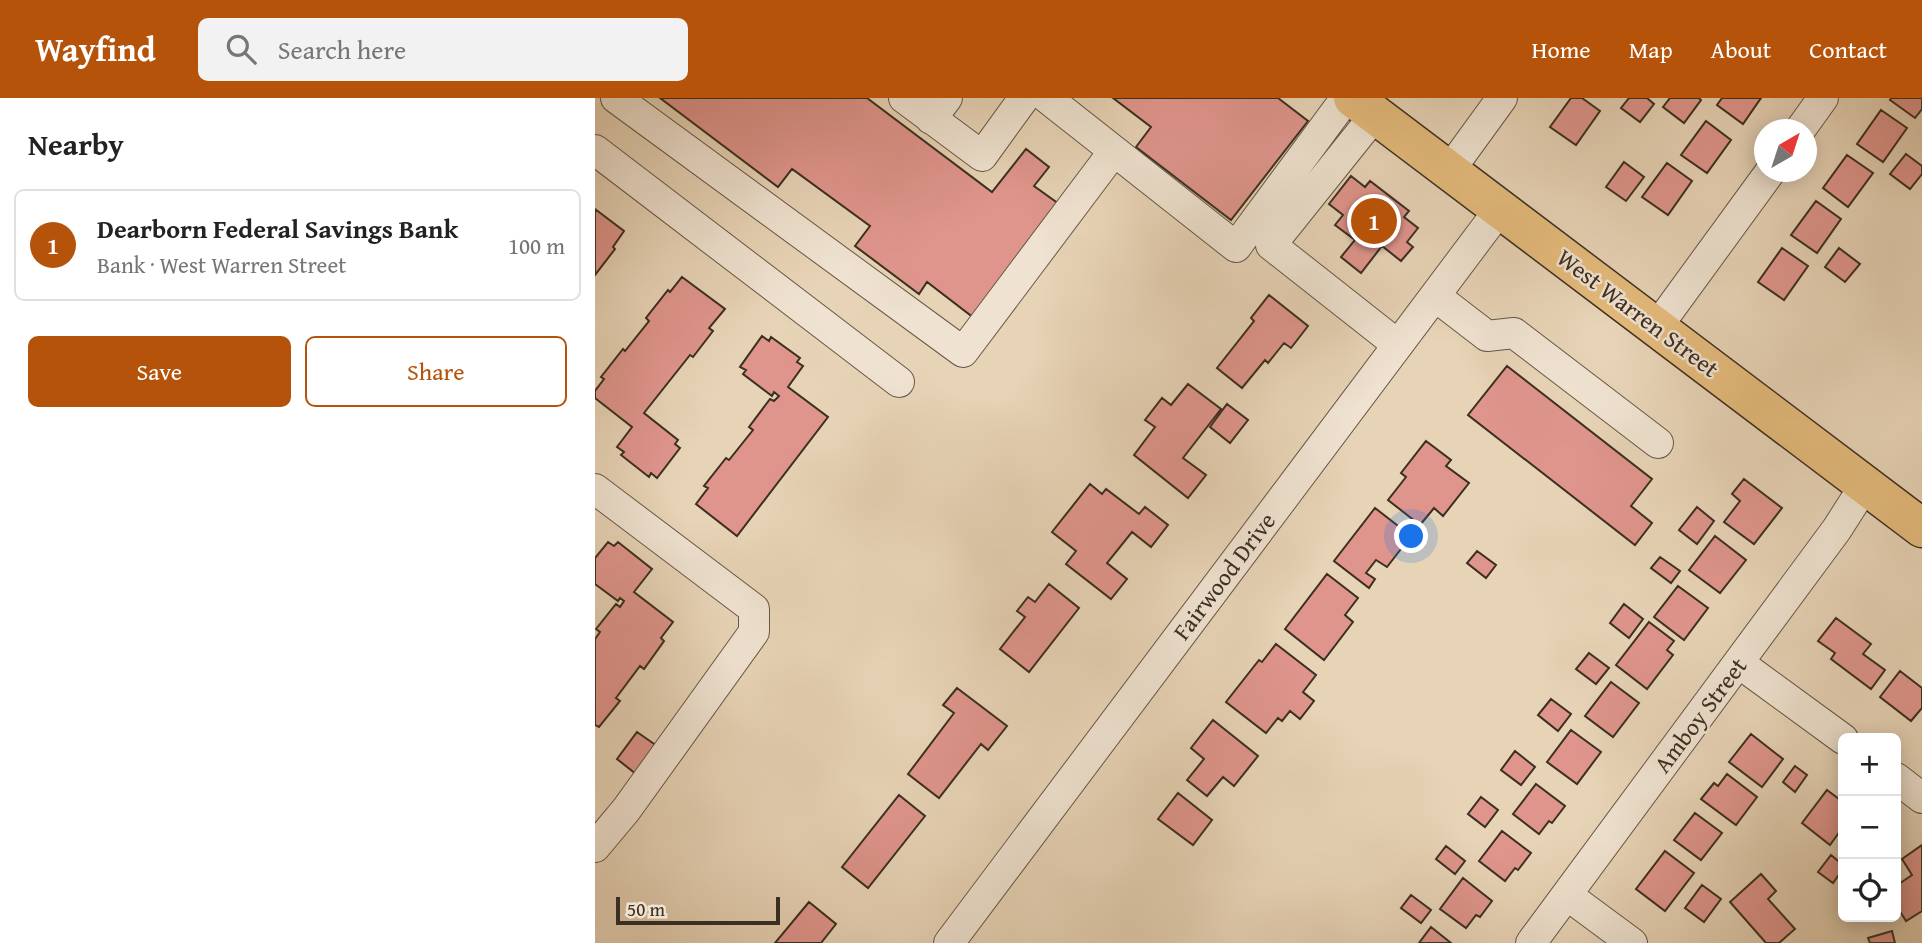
<!DOCTYPE html>
<html lang="en">
<head>
<meta charset="utf-8">
<style>
	body { margin:0; font-family:"Gentium Book Plus",serif; background:#f2f2f2; color:#222 }
	.controls { position:absolute; right:21px; bottom:21px; display:grid; overflow:hidden; border-radius:10px; box-shadow:0 4px 18px #0003 }
	.controls button { width:63px; height:63px; display:grid; place-items:center; padding:0; border:0; border-bottom:2px solid #e0e0e0; background:#fff; color:#222; font:35px sans-serif }
	.compass { position:absolute; left:1159px; top:21px; width:63px; height:63px; border-radius:50%; background:#fff; box-shadow:0 4px 18px #0003; rotate:39deg }
	.scale { position:absolute; left:21px; bottom:18px; width:164px; box-sizing:border-box; padding-left:7px; border:4px solid #3b2f21; border-top:0; font-size:19px; line-height:24px; white-space:nowrap; color:#3b2f21; -webkit-text-stroke:5px #efe2d0; paint-order:stroke }
	.you { position:absolute; left:817px; top:439px; width:24px; height:24px; margin:-18px; border:5px solid #fff; border-radius:50%; background:#1a73e8; box-shadow:0 0 0 10px #1a73e833 }
	.badge { display:grid; place-items:center; width:46px; height:46px; border-radius:50%; background:#b45309; color:#fff; font-size:23px; font-weight:700 }
	.pin { position:absolute; translate:-50% -50%; border:4px solid #fff; box-shadow:0 2px 7px #0006 }
	.list { margin:0; padding:0; list-style:none }
	h2 { display:flex; justify-content:space-between; align-items:center; height:91px; margin:0; padding:0 28px; font-size:30px }
	h2 small { font-size:23px; font-weight:400; color:#767676 }
	.list li { display:grid; grid-template-columns:46px 1fr auto; gap:21px; align-items:center; box-sizing:border-box; height:112px; margin:0 14px 14px; padding:0 14px; border:2px solid #e0e0e0; border-radius:10px }
	.list b { display:block; font-size:26px; white-space:nowrap }
	.list p { margin:0; font-size:23px; white-space:nowrap; color:#767676 }
	.list em { font-size:23px; font-style:normal; color:#767676 }
	.actions { display:flex; gap:14px; padding:21px 28px }
	.actions a { flex:1; padding:16px 0; border:2px solid #b45309; border-radius:10px; text-align:center; font-size:24px; color:#b45309 }
	.actions .main { background:#b45309; color:#fff }
	.icon { flex:none; width:38px; height:38px; fill:none; stroke:currentColor; stroke-width:2; stroke-linecap:round; stroke-linejoin:round }
	.map { position:relative; flex:none; width:1327px; height:845px; overflow:hidden }
	header { display:flex; align-items:center; gap:42px; box-sizing:border-box; height:98px; padding:0 35px; background:#b45309; color:#fff }
	header strong { font-size:33px }
	nav { display:flex; gap:38px; margin-inline-start:auto; font-size:24px }
	.search { width:490px; height:63px; background:#f2f2f2; display:flex; align-items:center; gap:18px; box-sizing:border-box; padding:0 24px; border-radius:10px; color:#767676; font-size:26px }
	main { display:flex }
	aside { flex:1; background:#fff }
	.map>svg:first-child { display:block }
	.building { fill:#df958c; stroke:#3b2f21; stroke-width:2 }
	.lines { fill:none; stroke-linecap:round; stroke-linejoin:round }
	.minor-casing { stroke:#665846; stroke-width:32 }
	.major-casing { stroke:#3b2f21; stroke-width:41 }
	.minor { stroke:#efe2d0; stroke-width:30 }
	.major { stroke:#e4ba7b; stroke-width:38 }
	.labels { text-anchor:middle; dominant-baseline:central; stroke-width:5; stroke-linejoin:round; paint-order:stroke }
	.street-label { font-size:24px; fill:#3b2f21; stroke:#efe2d0 }
</style>
</head>
<body>
<header>
<strong>Wayfind</strong>
<div class="search"><svg class="icon" aria-label="search" viewBox="0 0 24 24"><circle cx="10" cy="10" r="6"/><path d="M15 15l6 6"/></svg>Search here</div>
<nav><a>Home</a><a>Map</a><a>About</a><a>Contact</a></nav>
</header>
<main>
<aside>
<h2>Nearby<small></small></h2>
<ul class="list">
<li><span class="badge">1</span><div><b>Dearborn Federal Savings Bank</b><p>Bank · West Warren Street</p></div><em>100 m</em></li>
</ul>
<div class="actions"><a class="main">Save</a><a>Share</a></div>
</aside>
<div class="map">
<svg width="1327" height="845" viewBox="0 0 1327 845">
	<rect width="100%" height="100%" fill="#e7d3b6"/>
	<filter id="stains"><feTurbulence type="fractalNoise" baseFrequency=".00286" numOctaves="4"/><feColorMatrix values="0 0 0 0 .2 0 0 0 0 .09 0 0 0 0 .02 0 0 0 .5 -.17"/></filter>
	<radialGradient id="worn" r=".72"><stop offset=".6" stop-color="#630" stop-opacity="0"/><stop offset="1" stop-color="#630" stop-opacity=".3"/></radialGradient>
	<path class="building" d="M65,0H272L397,94L431,51L454,69L439,88L464,106L379,220L332,184L324,196L260,148L275,128L197,71L183,89Z
		M518,0H683L713,23L636,122L541,49L556,29Z
		M976,0H987L1005,13L981,47L955,29Z
		M1034,0H1052L1059,6L1045,24L1026,10Z
		M1075,0H1104L1106,2L1089,25L1068,9Z
		M1127,0H1166L1148,26L1122,7Z
		M1296,0H1327V11L1320,20L1295,2Z
		M1286,12L1312,30L1288,64L1262,46Z
		M1111,23L1136,42L1112,75L1086,57Z
		M1311,56L1327,68V76L1315,91L1295,76Z
		M1252,57L1278,75L1253,109L1228,90Z
		M1029,64L1049,79L1031,103L1011,89Z
		M1072,65L1097,83L1073,117L1047,99Z
		M756,78L770,89L775,83L814,113L809,119L823,130L812,144L818,149L806,163L787,148L766,175L746,159L760,142L740,127L748,117L734,106Z
		M1221,103L1246,121L1222,155L1196,137Z
		M0,111L29,133L18,149L20,151L0,177Z
		M1187,150L1213,168L1189,202L1163,184Z
		M1244,150L1265,166L1250,184L1230,169Z
		M87,179L130,211L114,230L118,233L98,259L95,257L49,315L83,342L80,346L85,350L62,380L56,375L54,379L26,357L29,354L22,349L37,329L0,300V293L9,281L6,279L28,251L30,253L54,223L51,220L73,192L75,194Z
		M674,197L713,228L696,250L689,245L673,265L670,262L647,290L622,270L659,223L656,220Z
		M167,238L174,243L176,239L205,260L202,264L208,268L193,289L233,319L142,438L101,406L113,390L109,388L131,360L134,362L158,332L154,329L175,301L179,303L184,298L179,294L177,298L148,276L151,272L145,269Z
		M912,268L1057,381L1036,408L1057,425L1040,447L873,317Z
		M593,286L626,311L588,360L611,377L593,400L539,357L560,329L550,322L567,300L576,307Z
		M632,306L653,322L635,345L615,329Z
		M831,343L856,362L851,368L874,385L848,418L839,410L825,427L793,402L811,379L806,375Z
		M1149,381L1187,410L1159,446L1129,424L1145,403L1137,396Z
		M495,386L507,396L511,391L544,416L550,409L573,427L556,449L537,434L512,465L532,481L516,501L471,466L481,453L457,434Z
		M1102,409L1119,423L1102,446L1084,432Z
		M780,410L816,438L792,469L781,462L771,475L780,481L774,490L739,463Z
		M1120,438L1151,462L1125,495L1094,472Z
		M13,444L19,448L23,444L57,471L39,494L78,524L66,540L69,543L49,571L45,568L21,600L25,603L4,629L0,627V541L5,534L1,531L21,506L25,509L29,503L25,500L23,503L0,486V460Z
		M882,453L901,467L891,480L872,465Z
		M1065,459L1085,473L1076,485L1056,470Z
		M732,476L763,500L750,517L758,524L729,562L690,531Z
		M454,486L484,510L434,574L405,551L430,519L422,513L433,499L440,504Z
		M1083,488L1113,510L1089,542L1059,519Z
		M1029,506L1048,521L1034,540L1015,525Z
		M1241,520L1276,546L1268,556L1290,572L1276,591L1236,561L1240,555L1223,543Z
		M1054,524L1079,543L1072,552L1078,557L1052,591L1021,567Z
		M681,546L721,577L708,594L719,603L705,621L695,613L687,623L683,620L671,635L631,604L664,562L667,564Z
		M994,555L1014,570L1001,586L981,571Z
		M1305,573L1327,590V610L1316,623L1285,599Z
		M1016,584L1044,605L1018,639L990,618Z
		M362,590L412,628L393,652L386,646L344,700L313,676L359,615L348,607Z
		M956,601L976,616L963,633L943,617Z
		M618,622L663,658L639,688L628,679L612,698L592,682L609,661L596,650Z
		M976,632L1006,654L982,686L952,664Z
		M42,634L62,648L41,676L22,661Z
		M1156,636L1188,661L1167,689L1134,664Z
		M920,653L940,669L926,687L906,672Z
		M1200,668L1212,677L1200,694L1188,684Z
		M1132,676L1162,699L1141,727L1106,701L1119,685L1123,688Z
		M941,686L970,708L957,725L954,723L944,736L918,716Z
		M1232,692L1248,704V729L1235,747L1207,725Z
		M583,695L617,722L598,747L563,721Z
		M304,697L330,718L273,790L247,769Z
		M886,699L903,712L890,729L873,716Z
		M1100,715L1127,735L1106,762L1079,742Z
		M907,733L936,755L923,772L920,770L910,783L884,763Z
		M1327,747V813L1311,823L1301,807V788L1317,777L1307,761Z
		M851,748L870,763L860,776L841,761Z
		M1070,753L1099,775L1070,813L1041,791Z
		M1236,757L1248,767V771L1238,785L1223,774Z
		M1166,776L1181,793L1173,801L1200,831L1184,845H1171L1135,804Z
		M868,780L897,803L885,819L881,817L871,830L845,811Z
		M1107,787L1126,801L1109,824L1090,810Z
		M816,797L836,812L826,825L806,810Z
		M214,804L241,826L226,845H180Z
		M836,829L856,845H824Z
		M1297,833L1300,845H1275L1273,840Z"/>
	<g class="lines">
		<g class="minor-casing">
			<path id="minor" d="M21,0L368,254L519,53
				M309,0L387,58L429,0
				M452,0L641,149L751,0
				M780,17L676,147L803,247
				M336,21L352,0
				M1205,32L1228,0
				M0,52L304,284
				M854,73L907,0
				M840,198L892,238L919,235L1063,345
				M1062,229L1175,74
				M0,391L159,511V534L31,712L0,749
				M1144,565L1248,641
				M1301,680L1327,700
				M972,797L1037,845
				M354,845L905,111
				M936,845L1242,431L1270,387"/>
		</g>
		<g class="major-casing">
			<path id="major" d="M758,0L1327,430"/>
		</g>
		<use href="#minor" class="minor"/>
		<use href="#major" class="major"/>
	</g>
	<g class="labels">
		<g class="street-label">
			<text transform="translate(1043 215) rotate(37)">West Warren Street</text>
			<text transform="translate(629 478) rotate(-53)">Fairwood Drive</text>
			<text transform="translate(1105 617) rotate(-53)">Amboy Street</text>
		</g>
	</g>
	<rect width="100%" height="100%" filter="url(#stains)"/>
	<rect width="100%" height="100%" fill="url(#worn)"/>
</svg>
<div class="controls">
<button>+</button>
<button>−</button>
<button><svg class="icon" aria-label="locate" viewBox="0 0 24 24"><circle cx="12" cy="12" r="6"/><path d="M12 2v4M12 18v4M2 12h4M18 12h4"/></svg></button>
</div>
<svg class="compass" viewBox="-18 -18 36 36"><path d="M0-13l5 13h-10z" fill="#e53935"/><path d="M0 13l5-13h-10z" fill="#767676"/></svg>
<div class="scale">50 m</div>
<div class="you"></div>
<div class="pin badge" style="left:779px;top:123px">1</div>
</div>
</main>
</body>
</html>
